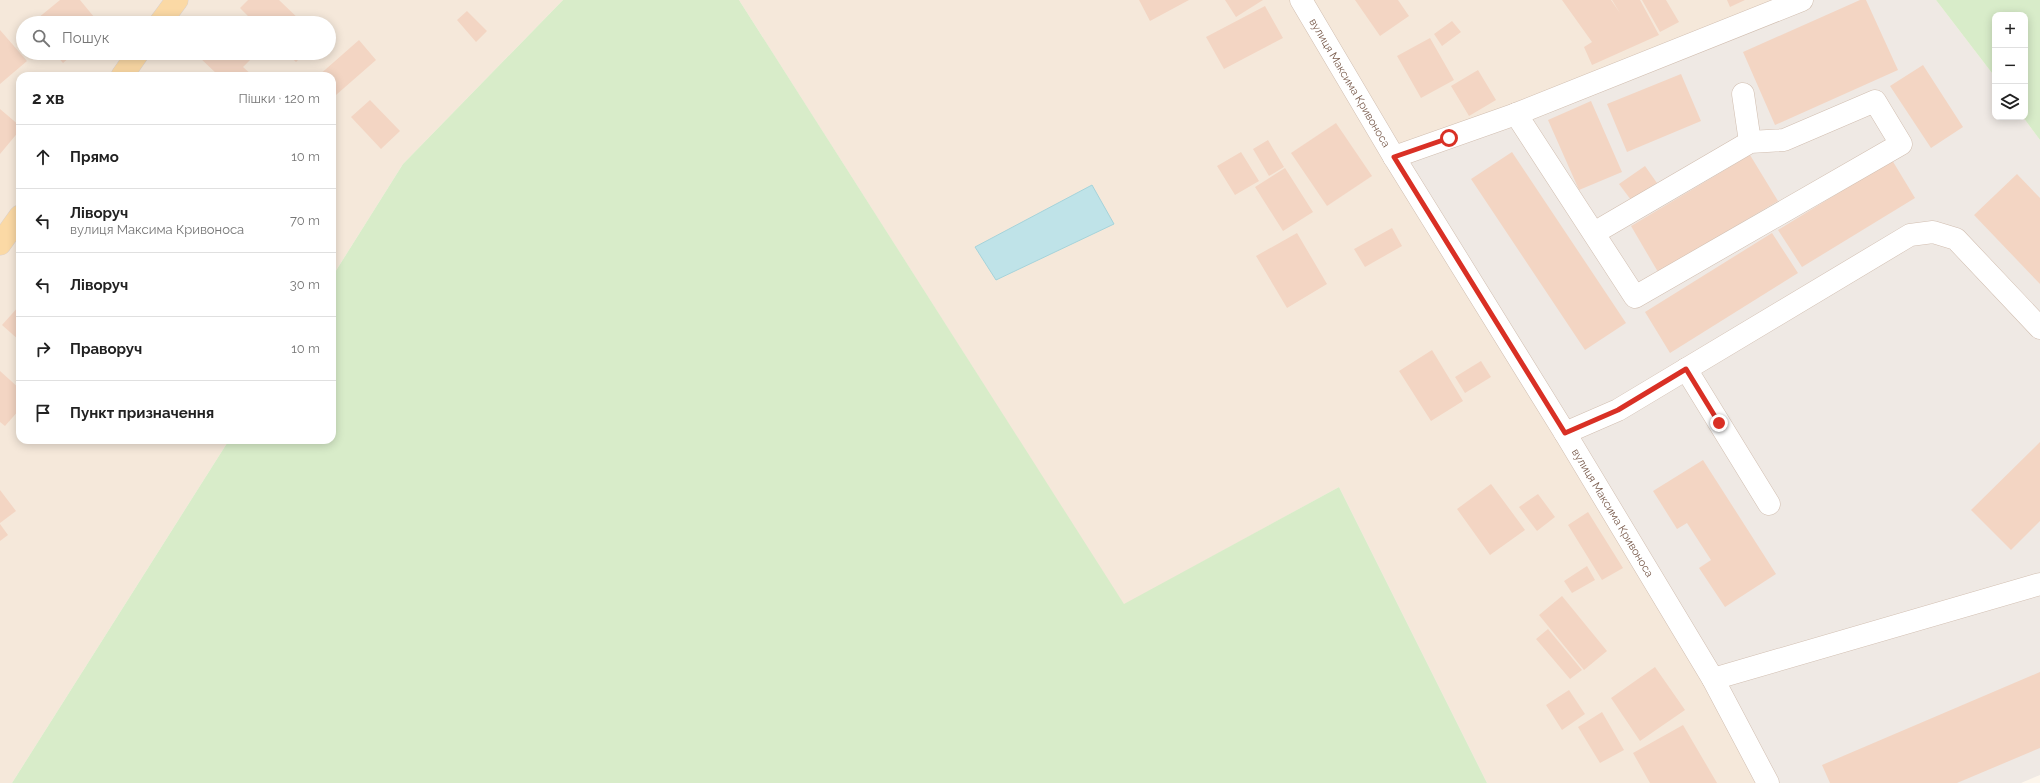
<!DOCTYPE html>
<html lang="uk">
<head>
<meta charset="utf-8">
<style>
	body { margin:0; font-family:Raleway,sans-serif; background:#f6f6f6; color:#222 }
	.controls { position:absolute; right:12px; top:12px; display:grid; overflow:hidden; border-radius:8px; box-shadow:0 2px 10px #0003 }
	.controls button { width:36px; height:36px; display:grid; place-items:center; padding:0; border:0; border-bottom:1px solid #e0e0e0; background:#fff; color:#222; font:20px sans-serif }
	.stop { position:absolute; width:12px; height:12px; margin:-9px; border:3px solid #d93025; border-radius:50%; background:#fff }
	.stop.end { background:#d93025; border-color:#fff; box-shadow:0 1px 4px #0008 }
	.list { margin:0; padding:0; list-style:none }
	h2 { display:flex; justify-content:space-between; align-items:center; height:52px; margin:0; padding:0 16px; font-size:17px }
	h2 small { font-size:13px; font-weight:400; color:#767676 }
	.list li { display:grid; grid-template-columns:26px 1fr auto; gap:12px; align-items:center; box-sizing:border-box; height:64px; padding:0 16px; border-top:1px solid #e0e0e0 }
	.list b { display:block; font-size:15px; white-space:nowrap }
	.list p { margin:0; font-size:13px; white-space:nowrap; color:#767676 }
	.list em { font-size:13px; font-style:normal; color:#767676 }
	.icon { flex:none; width:22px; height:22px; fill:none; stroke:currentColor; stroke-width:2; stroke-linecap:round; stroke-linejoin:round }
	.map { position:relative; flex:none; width:2040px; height:783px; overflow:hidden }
	.search { position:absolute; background:#fff; box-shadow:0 2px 10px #0003; left:16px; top:16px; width:320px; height:44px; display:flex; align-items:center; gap:10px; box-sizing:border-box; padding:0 14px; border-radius:22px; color:#767676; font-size:15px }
	.panel { position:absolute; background:#fff; box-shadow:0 2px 10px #0003; left:16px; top:72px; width:320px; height:372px; border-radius:12px }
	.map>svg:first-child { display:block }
	.residential { fill:#f5e8da; fill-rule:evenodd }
	.industrial { fill:#efe9e4 }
	.green { fill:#d8ecc9 }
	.water { fill:#bfe3e8; stroke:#a5d3da }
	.building { fill:#f3d5c3 }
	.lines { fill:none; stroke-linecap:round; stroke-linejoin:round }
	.minor-casing { stroke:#d1beb0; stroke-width:23 }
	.major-casing { stroke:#dad1cd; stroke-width:23 }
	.minor { stroke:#fff; stroke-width:22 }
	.major { stroke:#fbd9a5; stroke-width:22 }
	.route { stroke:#d93025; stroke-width:5 }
	.labels { text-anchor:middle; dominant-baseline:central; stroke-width:3.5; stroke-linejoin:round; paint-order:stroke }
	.street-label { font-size:11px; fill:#7a5c4d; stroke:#fffaf3 }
</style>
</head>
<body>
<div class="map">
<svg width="2040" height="783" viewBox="0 0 2040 783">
	<rect width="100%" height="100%" fill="#fdf6ec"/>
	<path class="residential" d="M0,0H563L403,164L332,277V76H20V440H229L12,783H0ZM23,23H329V53H23Z
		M739,0H1797L1706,678L1762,783H1487L1339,487L1124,605Z"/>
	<path class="industrial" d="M1797,0H1936L1995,77V117H2023L2040,140V775L2021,783H1762L1706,678L1384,155Z"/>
	<path class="green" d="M563,0H739L1124,604L1339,487L1487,783H12L229,440H332V277L403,164Z
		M1936,0H2040V140L2023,117H2025V15H1995V77Z"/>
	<path class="water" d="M1092,185L1114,224L996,280L975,247Z"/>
	<path class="building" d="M60,0H80L99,23H32Z
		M248,0H279L303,23H255L240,8Z
		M1139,0H1189L1150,21Z
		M1225,0H1263L1236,17Z
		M1355,0H1398L1409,16L1380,36Z
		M1562,0H1611L1620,13L1612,0H1640L1659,35L1592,65L1584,47L1592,42Z
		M1642,0H1666L1679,22L1660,32Z
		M1727,0H1745L1730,7Z
		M1860,0H1866L1898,70L1775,125L1743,52Z
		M1265,6L1283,38L1224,69L1206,37Z
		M467,11L487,31L476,42L457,20Z
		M1452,21L1461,32L1442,46L1434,34Z
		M0,30L27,61L0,84Z
		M1430,38L1454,80L1421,98L1397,56Z
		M359,40L376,60L336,95L332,91V76H318Z
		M54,53H75L63,63Z
		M201,53H242L250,60L243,67L253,76H219L198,56Z
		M286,53H305L296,62Z
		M1923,65L1963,127L1931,148L1890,86Z
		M1478,70L1496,100L1469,116L1451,86Z
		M1681,74L1701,121L1627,152L1607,104Z
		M370,100L400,131L381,149L351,117Z
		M1591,101L1622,172L1579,190L1548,120Z
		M0,109L20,126V130L0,154Z
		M1336,123L1372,176L1327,206L1291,153Z
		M1268,140L1284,167L1269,176L1253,149Z
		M1241,152L1259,181L1235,195L1217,166Z
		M1512,152L1626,323L1585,350L1471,179Z
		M1750,155L1778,201L1658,272L1631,226Z
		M1892,160L1915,198L1802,267L1778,230Z
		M1645,166L1657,183L1631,200L1619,184Z
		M1285,168L1313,212L1283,231L1255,187Z
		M2017,174L2040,198V284L1974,215Z
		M1392,228L1402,246L1365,267L1354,249Z
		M1297,233L1327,284L1287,308L1256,256Z
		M1772,233L1798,273L1670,353L1645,312Z
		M20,305V341L2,325Z
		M1432,350L1463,401L1431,421L1399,371Z
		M1481,361L1491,377L1465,393L1455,377Z
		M0,371L20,389V409L5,426L0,422Z
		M2040,442V521L2011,550L1971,510Z
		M1703,460L1776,574L1725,607L1699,568L1711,560L1687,523L1677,529L1653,491Z
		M1491,484L1525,530L1490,555L1457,509Z
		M0,490L16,511L0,523Z
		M1538,494L1555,517L1537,531L1519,507Z
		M1588,512L1623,568L1602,580L1568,525Z
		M0,524L8,535L0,541Z
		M1587,566L1595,580L1572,593L1564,581Z
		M1562,596L1607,651L1584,670L1539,615Z
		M1548,629L1582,670L1570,679L1536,639Z
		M1655,667L1685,710L1640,741L1611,698Z
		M2040,672V748L1957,783H1830L1822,765Z
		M1569,690L1585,714L1562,730L1546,705Z
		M1602,712L1624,750L1600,763L1578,727Z
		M1683,725L1717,783H1650L1633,753Z"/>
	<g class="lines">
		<g class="minor-casing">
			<g id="minor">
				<path id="s1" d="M1301,0L1394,157L1565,433L1713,679L1768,783"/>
				<path d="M1743,94L1750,142"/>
				<path d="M1516,114L1635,297L1901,144L1875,101L1784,140L1750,142L1594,233"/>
				<path d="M1394,157L1516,114L1802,0"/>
				<path d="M1686,369L1769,504"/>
				<path d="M1565,433L1618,410L1910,235L1933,232L1956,239L2040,328"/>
				<path d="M1713,679L2040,584"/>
			</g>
		</g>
		<g class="major-casing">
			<path id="major" d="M160,23L177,0
				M122,76L138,53
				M0,244L20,216"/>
		</g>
		<use href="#minor" class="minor"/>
		<use href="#major" class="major"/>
	</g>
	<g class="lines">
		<path class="route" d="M1449,138L1394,157L1565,433L1618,410L1686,369L1719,423"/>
	</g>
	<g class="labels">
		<g class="street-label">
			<text stroke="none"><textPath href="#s1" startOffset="96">вулиця Максима Кривоноса</textPath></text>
			<text stroke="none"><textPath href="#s1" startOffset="600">вулиця Максима Кривоноса</textPath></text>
		</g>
	</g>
</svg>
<div class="controls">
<button>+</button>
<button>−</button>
<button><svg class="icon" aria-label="layers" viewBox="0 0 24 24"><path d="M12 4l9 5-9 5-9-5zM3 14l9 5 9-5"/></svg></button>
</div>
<div class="stop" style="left:1449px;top:138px"></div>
<div class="stop end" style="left:1719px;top:423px"></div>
<div class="search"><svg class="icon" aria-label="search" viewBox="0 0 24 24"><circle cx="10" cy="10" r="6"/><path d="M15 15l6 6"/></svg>Пошук</div>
<section class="panel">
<h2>2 хв<small>Пішки · 120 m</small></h2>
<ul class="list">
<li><svg class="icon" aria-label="ahead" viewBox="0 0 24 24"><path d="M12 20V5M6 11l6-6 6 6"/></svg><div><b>Прямо</b></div><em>10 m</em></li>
<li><svg class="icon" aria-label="left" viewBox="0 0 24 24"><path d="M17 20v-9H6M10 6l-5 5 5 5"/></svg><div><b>Ліворуч</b><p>вулиця Максима Кривоноса</p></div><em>70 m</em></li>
<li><svg class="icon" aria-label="left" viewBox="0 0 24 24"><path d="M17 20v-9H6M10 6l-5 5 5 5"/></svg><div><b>Ліворуч</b></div><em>30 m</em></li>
<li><svg class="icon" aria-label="right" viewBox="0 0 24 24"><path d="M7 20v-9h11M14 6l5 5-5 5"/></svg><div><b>Праворуч</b></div><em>10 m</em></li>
<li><svg class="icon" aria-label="arrive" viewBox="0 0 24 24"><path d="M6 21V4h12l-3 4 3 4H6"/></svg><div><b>Пункт призначення</b></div></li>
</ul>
</section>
</div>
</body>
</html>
